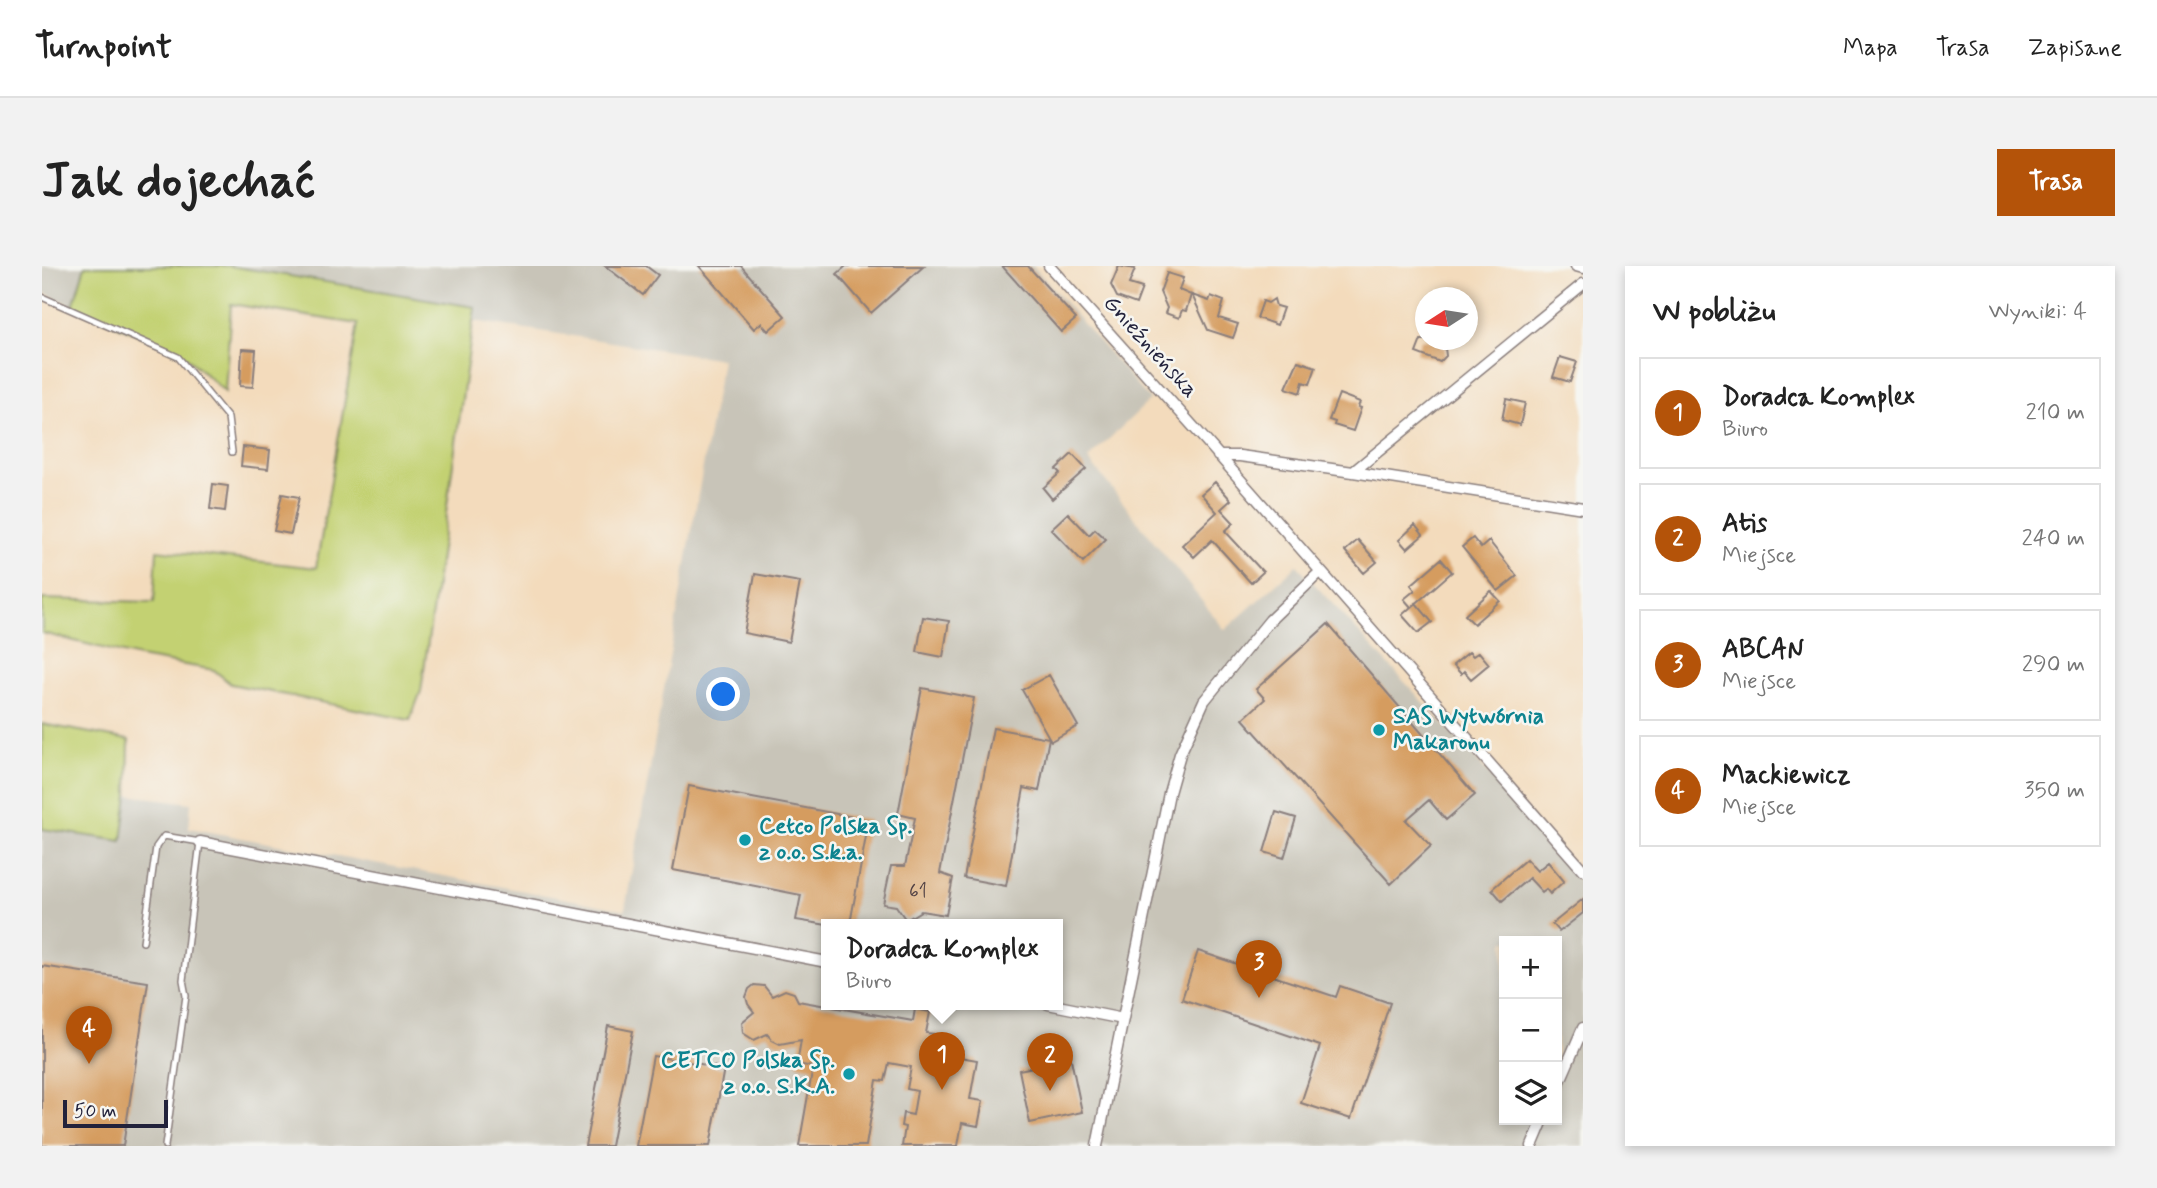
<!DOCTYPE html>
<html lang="pl">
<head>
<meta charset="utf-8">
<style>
	body { margin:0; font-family:Mynerve,sans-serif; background:#f2f2f2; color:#222 }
	.controls { position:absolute; right:21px; bottom:21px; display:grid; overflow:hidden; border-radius:0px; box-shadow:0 4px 10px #0003 }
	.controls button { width:63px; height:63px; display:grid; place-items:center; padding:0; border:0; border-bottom:2px solid #e0e0e0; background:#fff; color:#222; font:35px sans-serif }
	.compass { position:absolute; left:1373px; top:21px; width:63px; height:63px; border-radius:50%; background:#fff; box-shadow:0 4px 10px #0003; rotate:258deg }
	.scale { position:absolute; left:21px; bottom:18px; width:105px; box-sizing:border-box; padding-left:7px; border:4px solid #22223b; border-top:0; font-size:19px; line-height:24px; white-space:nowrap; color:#22223b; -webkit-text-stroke:5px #f6f6f2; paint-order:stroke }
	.you { position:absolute; left:682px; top:429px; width:24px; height:24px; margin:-18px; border:5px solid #fff; border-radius:50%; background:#1a73e8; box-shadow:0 0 0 10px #1a73e833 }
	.badge { display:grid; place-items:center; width:46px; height:46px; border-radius:50%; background:#b45309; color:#fff; font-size:23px; font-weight:700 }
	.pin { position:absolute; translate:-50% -58px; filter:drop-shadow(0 2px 4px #0008) }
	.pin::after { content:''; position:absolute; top:37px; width:24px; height:21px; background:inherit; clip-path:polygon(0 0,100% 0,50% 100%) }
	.popup { position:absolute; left:779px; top:653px; width:242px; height:91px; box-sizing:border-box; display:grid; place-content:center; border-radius:0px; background:#fff; filter:drop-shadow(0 2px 5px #0005); font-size:23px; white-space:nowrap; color:#767676 }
	.popup b { font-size:26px; color:#222 }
	.popup::after { content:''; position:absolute; left:50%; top:100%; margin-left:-14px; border:14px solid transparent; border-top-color:#fff }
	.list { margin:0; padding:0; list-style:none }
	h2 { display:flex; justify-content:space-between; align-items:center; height:91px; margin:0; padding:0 28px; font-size:30px }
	h2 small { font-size:23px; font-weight:400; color:#767676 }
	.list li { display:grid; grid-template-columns:46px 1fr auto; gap:21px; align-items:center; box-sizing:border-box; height:112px; margin:0 14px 14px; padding:0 14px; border:2px solid #e0e0e0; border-radius:0px }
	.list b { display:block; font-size:26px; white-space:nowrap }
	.list p { margin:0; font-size:23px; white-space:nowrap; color:#767676 }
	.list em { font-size:23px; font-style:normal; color:#767676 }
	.icon { flex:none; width:38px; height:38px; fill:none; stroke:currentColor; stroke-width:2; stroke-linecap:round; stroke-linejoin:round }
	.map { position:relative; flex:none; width:1541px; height:880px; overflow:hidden; border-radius:0px }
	header { display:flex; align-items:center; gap:42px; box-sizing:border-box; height:98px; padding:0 35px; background:#fff; border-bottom:2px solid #e0e0e0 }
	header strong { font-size:33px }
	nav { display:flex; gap:38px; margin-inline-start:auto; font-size:24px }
	.intro { display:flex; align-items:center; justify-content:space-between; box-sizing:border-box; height:168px; padding:0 42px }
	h1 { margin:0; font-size:49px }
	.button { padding:18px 32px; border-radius:0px; background:#b45309; color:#fff; font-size:24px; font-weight:700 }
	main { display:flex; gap:42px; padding:0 42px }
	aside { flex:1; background:#fff; border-radius:0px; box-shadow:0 4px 10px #0003 }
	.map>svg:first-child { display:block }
	.industrial { fill:#c8c4b8; fill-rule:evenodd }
	.green { fill:#c3d172; stroke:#727a56; stroke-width:2 }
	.building { fill:#d59c5e }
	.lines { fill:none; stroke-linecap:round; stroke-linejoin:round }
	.lane-casing { stroke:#8a7e7c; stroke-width:8 }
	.street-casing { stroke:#8a7e7c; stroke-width:13 }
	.lane { stroke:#fff; stroke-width:5 }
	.street { stroke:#fff; stroke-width:10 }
	.culture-dot { fill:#0f9aa8; stroke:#f6f6f2; stroke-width:2.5 }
	.labels { text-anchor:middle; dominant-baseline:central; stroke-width:5; stroke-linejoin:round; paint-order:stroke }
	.number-label { font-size:19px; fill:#4f4044 }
	.street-label { font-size:23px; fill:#22223b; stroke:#f6f6f2 }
	.culture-label { font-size:23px; font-weight:bold; fill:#0d838f; stroke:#f6f6f2; text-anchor:start }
</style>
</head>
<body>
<header>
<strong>Turnpoint</strong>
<nav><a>Mapa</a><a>Trasa</a><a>Zapisane</a></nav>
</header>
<div class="intro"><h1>Jak dojechać</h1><a class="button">Trasa</a></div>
<main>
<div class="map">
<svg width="1541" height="880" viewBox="0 0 1541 880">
	<rect width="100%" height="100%" fill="#f6f6f2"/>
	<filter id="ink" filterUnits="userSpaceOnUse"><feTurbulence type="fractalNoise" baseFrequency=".0143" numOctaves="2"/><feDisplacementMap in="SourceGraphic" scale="14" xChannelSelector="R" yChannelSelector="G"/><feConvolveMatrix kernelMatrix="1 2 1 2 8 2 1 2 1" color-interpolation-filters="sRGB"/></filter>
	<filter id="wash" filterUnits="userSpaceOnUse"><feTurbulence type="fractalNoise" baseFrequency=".00686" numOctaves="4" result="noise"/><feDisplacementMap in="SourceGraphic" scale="28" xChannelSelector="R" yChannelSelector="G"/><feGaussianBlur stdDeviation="1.57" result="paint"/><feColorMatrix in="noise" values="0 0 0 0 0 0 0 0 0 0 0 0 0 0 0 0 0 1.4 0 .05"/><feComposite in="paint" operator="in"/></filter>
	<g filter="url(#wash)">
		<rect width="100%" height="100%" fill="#f3dbbc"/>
		<path class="industrial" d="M0,0H43L31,40L0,26Z
			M188,0H991L1108,134L1046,193L1183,364L1255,299L1463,525L1541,620V880H0V563L80,575L86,529L149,537L147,562L583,644L680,93L432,55L433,41ZM785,658H1016V738H785ZM1462,675H1515V854H1462Z"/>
		<path class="green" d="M43,0H188L433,41L379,425L368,454L189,418L172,404L97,391L0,367V333L112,336L115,284L274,302L316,58L189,38L183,126L142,89L31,40Z
			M0,458L87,474L86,529L80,575L0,563Z"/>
		<g id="blocks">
			<path class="building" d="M563,0H604L616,9L601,29Z
				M657,0H699L743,50L726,65L719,57L712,63Z
				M804,0H882L829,47L795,8Z
				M960,0H986L1034,53L1019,66Z
				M1077,0L1093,3L1087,18L1100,22L1094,38L1075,31L1069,19Z
				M1125,7L1141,12L1137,24L1149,29L1144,45L1140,44L1137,52L1123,47L1125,42L1118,26Z
				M1150,29L1167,35L1169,30L1182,35L1177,52L1196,58L1191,72L1166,64Z
				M1232,33L1234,40L1241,42L1235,59L1215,52L1221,35L1226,37Z
				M1379,74H1396L1399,81L1403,82L1404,90L1398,96L1374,87Z
				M200,83L214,84L211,121L198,120Z
				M1518,91L1535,96L1528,116L1511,111Z
				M1256,95L1274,101L1268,118L1261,116L1258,127L1244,122Z
				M1297,128L1318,136L1316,141L1319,142L1311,165L1292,159L1293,156L1287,154Z
				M1464,133L1483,137L1478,159L1460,154Z
				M201,181L228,184L226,203L199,200Z
				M1030,188L1044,203L1010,233L1001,222L1018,207L1014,203Z
				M1173,216L1189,234L1179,243L1192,257L1183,265L1221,306L1209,317L1170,274L1152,291L1140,279L1175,246L1159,228Z
				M171,218L186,220L183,245L168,243Z
				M240,228L257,231L249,268L232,265Z
				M1026,247L1047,269L1053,263L1064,273L1041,296L1009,263Z
				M1373,259L1381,269L1365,283L1357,274Z
				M1431,272L1439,282L1447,275L1475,310L1456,325L1420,281Z
				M1316,274L1335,296L1322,307L1303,285Z
				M1399,293L1410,306L1370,341L1374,337L1390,356L1376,367L1360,349L1369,341L1362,333L1373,324L1369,319Z
				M713,308L758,316L747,376L702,367Z
				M1449,325L1458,335L1432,358L1423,349Z
				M881,351L907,355L901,391L875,386Z
				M1286,358L1433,529L1404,554L1387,534L1364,554L1389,580L1349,618L1201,453L1223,433L1214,423Z
				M1427,386L1431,390L1437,386L1447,398L1429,413L1422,405L1419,408L1411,399Z
				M1007,409L1036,460L1009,475L980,424Z
				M880,422L932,432L898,607L911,612L904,649L879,645L864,654L854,640L841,638L849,600H863L873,552L856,548Z
				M951,462L1007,472L997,525L982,522L964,620L922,612Z
				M647,520L827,554L808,658L785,659L754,654L759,629L631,604Z
				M1234,546L1254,552L1242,592L1222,586Z
				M1484,593L1495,605L1506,596L1522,615L1508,628L1504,623L1500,626L1487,612L1460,635L1450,623Z
				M1541,633V647L1517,666L1510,658Z
				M1156,685L1294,731L1298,720L1348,737L1309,853L1259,837L1278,780L1140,733Z
				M0,700L106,716L81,880H0Z
				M712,719L722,720L730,730L743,724L752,727L756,735L871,755L873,743L888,746L884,767L901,769L899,781L920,784L918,791L935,794L928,833L941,835L936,860L920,857L916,880H860L863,861L859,860L861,847L871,849L875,825L865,823L869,801L847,797L843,815L835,814L824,880H757L771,801L755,798L759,774L738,778L730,774L725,768L712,774L701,767L700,756L712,746L706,738L704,731L707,723Z
				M566,760L591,765L569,880H543Z
				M611,790L682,802L668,880H594Z
				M1029,793L1040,846L988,857L977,804Z"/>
		</g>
	</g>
	<g filter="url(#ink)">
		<use href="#blocks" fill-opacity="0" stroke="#8a7e7c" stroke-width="2"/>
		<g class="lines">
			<g class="lane-casing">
				<path id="lane" d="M0,31L136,91L186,152L190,186
					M101,676L114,581L122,570L158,576L141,714L144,730L123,880"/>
			</g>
			<g class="street-casing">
				<path id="street" d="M1007,0L1166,177L1541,604
					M1534,0L1541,2
					M1176,190H1198L1311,206L1541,242
					M1311,206L1541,18
					M158,576L785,696
					M1006,738L1081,753
					M1515,822L1541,762
					M1055,880L1127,527L1138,488L1162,435L1228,354L1278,306
					M1490,880L1501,854"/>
			</g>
			<use href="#lane" class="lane"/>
			<use href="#street" class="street"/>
		</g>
	</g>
	<g class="culture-dot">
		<circle cx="1337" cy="464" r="7"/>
		<circle cx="703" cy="574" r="7"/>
		<circle cx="807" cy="808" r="7"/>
	</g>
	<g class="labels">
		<g class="number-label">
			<text x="876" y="625">61</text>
		</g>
		<g class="street-label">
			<text transform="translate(1108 81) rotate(48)">Gnieźnieńska</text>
		</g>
		<g class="culture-label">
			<text x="1351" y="451">SAS Wytwórnia<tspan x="1351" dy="26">Makaronu</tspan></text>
			<text x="717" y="561">Cetco Polska Sp.<tspan x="717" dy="26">z o.o. S.k.a.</tspan></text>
			<text x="793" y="795" text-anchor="end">CETCO Polska Sp.<tspan x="793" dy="26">z o.o. S.K.A.</tspan></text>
		</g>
	</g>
</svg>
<div class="controls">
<button>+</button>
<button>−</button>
<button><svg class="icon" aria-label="layers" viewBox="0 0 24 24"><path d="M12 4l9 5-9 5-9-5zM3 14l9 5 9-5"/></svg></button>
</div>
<svg class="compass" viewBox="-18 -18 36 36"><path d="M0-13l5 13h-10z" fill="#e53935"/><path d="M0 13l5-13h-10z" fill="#767676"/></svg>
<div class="scale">50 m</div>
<div class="you"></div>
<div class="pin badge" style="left:900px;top:824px">1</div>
<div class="popup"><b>Doradca Komplex</b>Biuro</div>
<div class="pin badge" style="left:1008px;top:825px">2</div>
<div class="pin badge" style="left:1217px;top:732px">3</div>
<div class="pin badge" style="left:47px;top:798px">4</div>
</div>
<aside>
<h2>W pobliżu<small>Wyniki: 4</small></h2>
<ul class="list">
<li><span class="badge">1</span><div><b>Doradca Komplex</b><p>Biuro</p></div><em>210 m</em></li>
<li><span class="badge">2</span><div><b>Atis</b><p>Miejsce</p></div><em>240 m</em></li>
<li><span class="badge">3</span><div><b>ABCAN</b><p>Miejsce</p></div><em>290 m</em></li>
<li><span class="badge">4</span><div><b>Mackiewicz</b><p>Miejsce</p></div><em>350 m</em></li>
</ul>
</aside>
</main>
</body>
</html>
